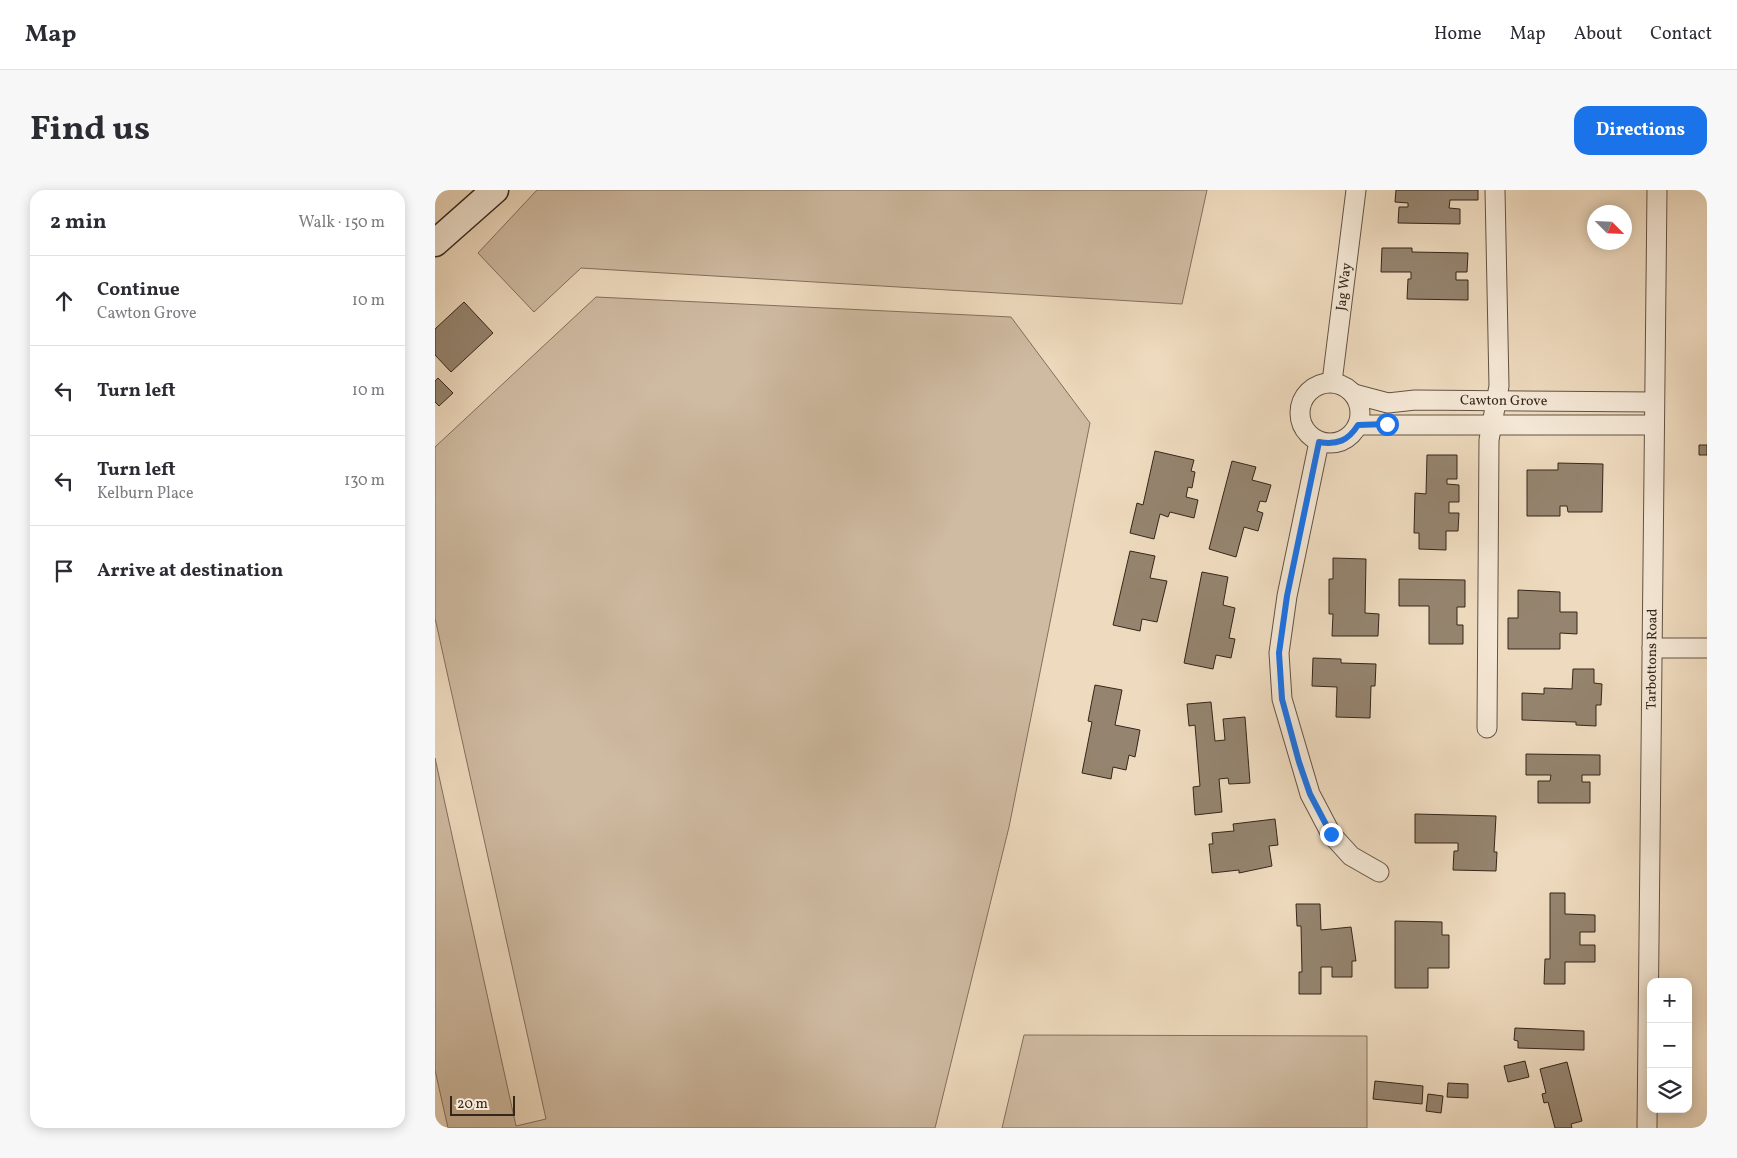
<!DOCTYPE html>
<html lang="en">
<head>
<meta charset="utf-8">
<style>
	body { margin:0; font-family:Vollkorn,serif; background:#f7f7f7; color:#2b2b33 }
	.controls { position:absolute; right:15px; bottom:15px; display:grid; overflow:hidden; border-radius:10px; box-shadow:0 2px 12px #0003 }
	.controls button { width:45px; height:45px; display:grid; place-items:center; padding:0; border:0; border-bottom:1px solid #e1e1e2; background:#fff; color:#2b2b33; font:25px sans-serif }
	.compass { position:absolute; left:1152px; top:15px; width:45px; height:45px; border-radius:50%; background:#fff; box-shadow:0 2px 12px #0003; rotate:114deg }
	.scale { position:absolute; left:15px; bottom:12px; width:65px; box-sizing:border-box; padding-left:5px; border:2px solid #35261a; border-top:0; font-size:14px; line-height:18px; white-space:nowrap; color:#35261a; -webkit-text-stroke:4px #f4e7d5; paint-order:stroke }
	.stop { position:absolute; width:15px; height:15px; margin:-11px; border:4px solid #1a73e8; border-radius:50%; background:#fff }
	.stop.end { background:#1a73e8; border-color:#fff; box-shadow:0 1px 5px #0008 }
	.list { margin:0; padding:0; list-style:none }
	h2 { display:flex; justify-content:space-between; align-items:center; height:65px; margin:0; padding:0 20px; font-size:21px }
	h2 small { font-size:16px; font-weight:400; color:#7c7c81 }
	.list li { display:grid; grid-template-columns:32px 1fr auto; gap:15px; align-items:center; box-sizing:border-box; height:90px; padding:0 20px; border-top:1px solid #e1e1e2 }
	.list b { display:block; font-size:19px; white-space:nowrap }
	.list p { margin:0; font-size:16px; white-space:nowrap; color:#7c7c81 }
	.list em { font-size:16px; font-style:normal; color:#7c7c81 }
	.icon { flex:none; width:28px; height:28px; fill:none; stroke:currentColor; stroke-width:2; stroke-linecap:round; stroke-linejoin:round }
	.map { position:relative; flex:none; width:1272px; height:938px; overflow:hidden; border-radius:15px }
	header { display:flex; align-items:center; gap:30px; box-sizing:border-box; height:70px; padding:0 25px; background:#fff; border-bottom:1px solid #e1e1e2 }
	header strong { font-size:24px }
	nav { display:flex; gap:28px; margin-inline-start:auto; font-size:18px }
	.intro { display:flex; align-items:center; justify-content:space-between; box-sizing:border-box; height:120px; padding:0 30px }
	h1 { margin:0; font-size:35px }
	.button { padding:12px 22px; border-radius:15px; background:#1a73e8; color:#fff; font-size:18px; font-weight:700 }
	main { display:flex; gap:30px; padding:0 30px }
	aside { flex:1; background:#fff; border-radius:15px; box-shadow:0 2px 12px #0003 }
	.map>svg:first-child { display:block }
	.green { fill:#cfbba2; stroke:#82705e }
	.building { fill:#95846f; stroke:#35261a }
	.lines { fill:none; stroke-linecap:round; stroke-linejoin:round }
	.street-casing { stroke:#635343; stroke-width:21 }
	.secondary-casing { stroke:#35261a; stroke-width:29 }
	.street { stroke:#f4e7d5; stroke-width:19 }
	.secondary { stroke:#f4e7d5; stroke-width:26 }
	.route { stroke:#1a73e8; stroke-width:6 }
	.labels { text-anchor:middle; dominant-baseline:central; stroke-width:4.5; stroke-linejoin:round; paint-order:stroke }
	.street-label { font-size:14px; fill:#35261a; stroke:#f4e7d5 }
</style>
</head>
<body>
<header>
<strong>Map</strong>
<nav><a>Home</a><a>Map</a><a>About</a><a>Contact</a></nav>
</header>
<div class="intro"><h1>Find us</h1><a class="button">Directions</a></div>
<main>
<aside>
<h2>2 min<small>Walk · 150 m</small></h2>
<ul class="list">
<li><svg class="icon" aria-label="ahead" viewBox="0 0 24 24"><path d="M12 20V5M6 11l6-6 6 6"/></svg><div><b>Continue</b><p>Cawton Grove</p></div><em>10 m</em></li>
<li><svg class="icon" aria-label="left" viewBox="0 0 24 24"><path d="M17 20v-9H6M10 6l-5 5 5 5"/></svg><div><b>Turn left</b></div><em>10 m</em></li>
<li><svg class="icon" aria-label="left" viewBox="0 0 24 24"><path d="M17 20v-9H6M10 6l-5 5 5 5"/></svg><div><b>Turn left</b><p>Kelburn Place</p></div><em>130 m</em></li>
<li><svg class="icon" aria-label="arrive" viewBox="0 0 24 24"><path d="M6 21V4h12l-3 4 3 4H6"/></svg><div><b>Arrive at destination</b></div></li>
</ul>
</aside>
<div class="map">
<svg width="1272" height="938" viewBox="0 0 1272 938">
	<rect width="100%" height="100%" fill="#eedabe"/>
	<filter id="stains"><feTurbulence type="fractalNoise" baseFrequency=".004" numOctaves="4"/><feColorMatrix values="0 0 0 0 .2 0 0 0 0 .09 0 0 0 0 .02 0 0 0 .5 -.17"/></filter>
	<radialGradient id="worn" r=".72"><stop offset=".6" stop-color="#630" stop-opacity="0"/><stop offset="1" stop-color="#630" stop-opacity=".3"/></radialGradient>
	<path class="green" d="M102,0H772L747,114L146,78L99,122L43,63Z
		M161,107L576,127L655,233L574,637L500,938H13L0,880V568L81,936L111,929L0,428V257Z
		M589,845L932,846V938H567Z"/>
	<path class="building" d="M961,0H1043V10H1015L1014,18L1025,19V34L963,33L964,17H973V13L960,12Z
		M947,58H977V62L1033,63L1032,82H1021V90H1033V110L972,109L973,89H976V82H946Z
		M29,112L58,143L16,182L0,165V139Z
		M3,188L18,203L4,216L0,212V191Z
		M1264,255H1272V265H1264Z
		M720,261L759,270L756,281L760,282L757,298L753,297L751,307L763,310L759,328L735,322L733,327L725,324L719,349L695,343L702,313L708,315Z
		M992,265H1022V289H1012V294L1024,295V312H1014V323H1024L1023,341H1011V360L984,359V343H979L980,303L991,304Z
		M797,271L821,277L817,290L836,295L831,312L825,311L822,321L828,323L823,341L809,337L801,367L774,359Z
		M1123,273L1168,274L1167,322H1133L1132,316H1125V326H1092V280H1123Z
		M695,361L720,366L715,388L732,391L722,432L707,429L705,441L678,435Z
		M898,368L931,369L930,423L944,424L943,446H897L898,424H894V389H898Z
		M767,382L793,387L788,415L800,418L794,448L800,449L796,468L781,465L778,479L749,473Z
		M964,389L1030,390V417H1022V435H1028V454H994V416H964Z
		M1083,400L1125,402V422H1142V444L1125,443V459H1073V428H1083Z
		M878,468L906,469V473L941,474L940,496H936L935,528L901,527L902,497L877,496Z
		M1138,479H1159V493L1167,494L1166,515H1161V536L1141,535V532L1087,530V503L1109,504V498L1137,499Z
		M660,495L687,500L680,535L705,540L700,567L694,565L691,580L678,577L676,589L647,583L657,532L653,531Z
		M776,512L780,551L790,550L788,529L810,527L815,593L794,594L793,588L784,589L787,622L760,625L758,597L765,596L760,535L754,536L752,514Z
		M1091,564L1165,565V585H1147V592H1155V613H1103V591H1115L1116,585H1091Z
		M980,624L1061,626L1059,662H1062L1061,681L1018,680L1019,661H1023V653H980Z
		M840,629L843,655L834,656L837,676L804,683V680L777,683L774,654H778L777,643L799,641L798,634Z
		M1115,703H1130V724L1160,725V742H1145V755H1160V772H1130V794H1109L1110,769H1115Z
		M861,714H885L886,740L916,737L921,771H917V787H897V777H886V804H864V782H867L866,736H862Z
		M960,731L1007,732V745H1014V778H993V798H960Z
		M1080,838L1149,841V860L1083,858V851L1079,850Z
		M1090,871L1094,887L1073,892L1069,876Z
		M1132,872L1147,931L1136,934L1137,938H1120L1113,912L1109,913L1107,904L1111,903L1105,879Z
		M940,891L988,896L987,914L938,909Z
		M1013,893L1033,894V908L1012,907Z
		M993,904L1008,906L1006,923L991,921Z"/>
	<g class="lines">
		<g class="street-casing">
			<g id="street">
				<path id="s1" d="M897,192L921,0"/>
				<circle cx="895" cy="223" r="30"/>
				<path id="s2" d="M919,204L953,213L980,210L1219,212"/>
				<path d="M923,235H1219"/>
				<path d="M884,252L852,406L844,463L847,509L875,604L896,644L916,666L944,682"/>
				<path d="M1217,458H1272"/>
				<path d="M1052,538L1054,250L1064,196L1060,0"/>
				<path id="s3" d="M1212,938L1222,0"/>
			</g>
		</g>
		<g class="secondary-casing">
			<path id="secondary" d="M0,53L60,0"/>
		</g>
		<use href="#street" class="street"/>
		<use href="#secondary" class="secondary"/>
	</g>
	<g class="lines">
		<path class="route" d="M896,644L875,604L864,572L847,509L844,463L852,406L884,252C902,255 913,251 923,235L952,234"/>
	</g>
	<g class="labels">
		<g class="street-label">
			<text stroke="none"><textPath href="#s1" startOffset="96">Jag Way</textPath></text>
			<text stroke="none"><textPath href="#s2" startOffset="151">Cawton Grove</textPath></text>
			<text stroke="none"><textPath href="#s3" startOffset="469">Tarbottons Road</textPath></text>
		</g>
	</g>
	<rect width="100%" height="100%" filter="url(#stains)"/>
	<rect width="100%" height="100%" fill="url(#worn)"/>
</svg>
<div class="controls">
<button>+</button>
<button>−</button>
<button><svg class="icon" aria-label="layers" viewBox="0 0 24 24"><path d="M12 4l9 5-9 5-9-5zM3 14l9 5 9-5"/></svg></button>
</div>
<svg class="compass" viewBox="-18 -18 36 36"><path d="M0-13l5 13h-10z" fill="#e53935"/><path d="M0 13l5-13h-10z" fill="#7c7c81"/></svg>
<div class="scale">20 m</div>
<div class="stop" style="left:952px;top:234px"></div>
<div class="stop end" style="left:896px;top:644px"></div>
</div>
</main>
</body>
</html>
